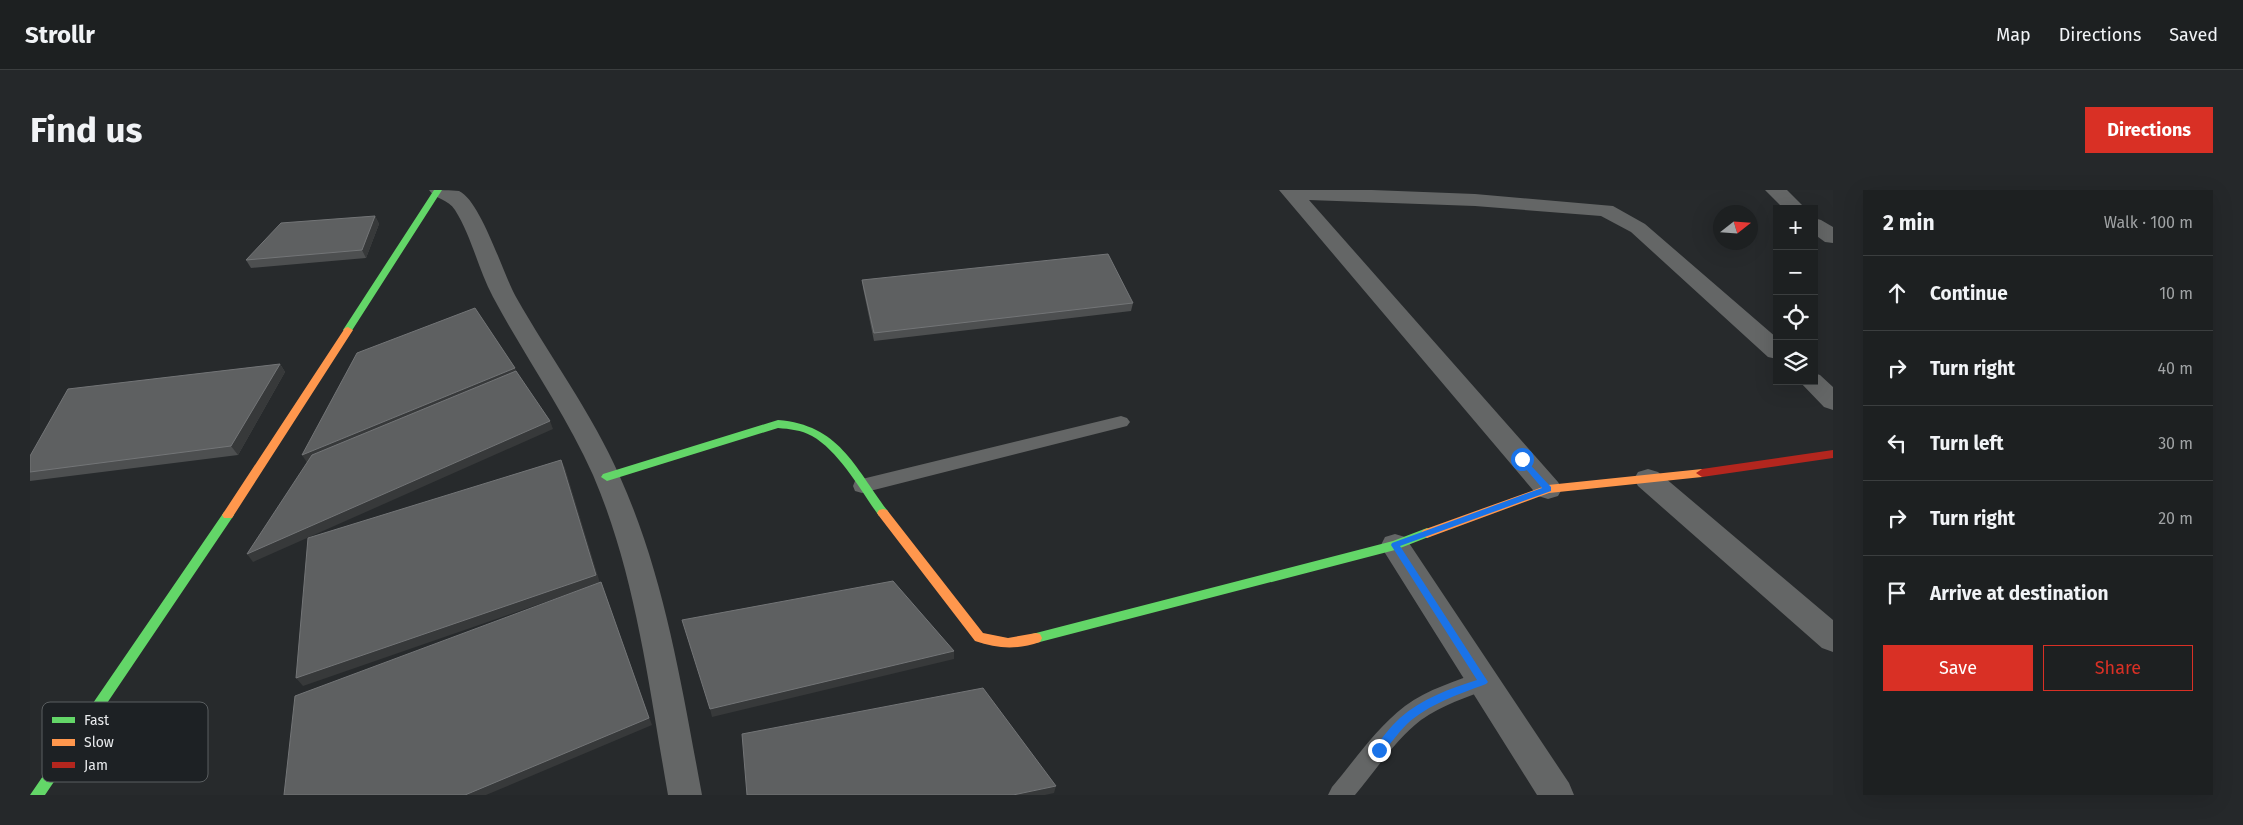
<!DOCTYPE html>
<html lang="en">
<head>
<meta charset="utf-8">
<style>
	body { margin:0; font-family:"Fira Sans",sans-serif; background:#25282a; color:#f1f3f6 }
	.controls { position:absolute; right:15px; top:15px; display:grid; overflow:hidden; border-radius:0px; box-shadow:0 5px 20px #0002 }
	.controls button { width:45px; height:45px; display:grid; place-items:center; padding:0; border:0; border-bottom:1px solid #3b3e3f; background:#1d2021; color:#f1f3f6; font:25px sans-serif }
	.compass { position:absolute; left:1683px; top:15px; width:45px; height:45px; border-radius:50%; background:#1d2021; box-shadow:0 5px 20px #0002; rotate:73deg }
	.stop { position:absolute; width:15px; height:15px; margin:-11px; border:4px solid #1a73e8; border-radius:50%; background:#fff }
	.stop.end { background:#1a73e8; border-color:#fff; box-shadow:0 1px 5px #0008 }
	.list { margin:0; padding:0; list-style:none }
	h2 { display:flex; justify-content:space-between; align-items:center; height:65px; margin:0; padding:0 20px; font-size:21px }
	h2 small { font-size:16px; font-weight:400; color:#a0a3a5 }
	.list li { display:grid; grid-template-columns:32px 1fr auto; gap:15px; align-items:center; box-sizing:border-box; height:75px; padding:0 20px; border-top:1px solid #3b3e3f }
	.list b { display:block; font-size:19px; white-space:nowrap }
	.list em { font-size:16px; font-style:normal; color:#a0a3a5 }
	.actions { display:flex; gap:10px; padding:15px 20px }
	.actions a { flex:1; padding:11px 0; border:1px solid #d93025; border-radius:0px; text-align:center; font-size:18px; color:#d93025 }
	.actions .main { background:#d93025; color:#fff }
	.icon { flex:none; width:28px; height:28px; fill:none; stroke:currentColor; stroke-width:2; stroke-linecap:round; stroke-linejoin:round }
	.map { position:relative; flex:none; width:1803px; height:605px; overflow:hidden; border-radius:0px }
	header { display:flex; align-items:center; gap:30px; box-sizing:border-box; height:70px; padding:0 25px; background:#1d2021; border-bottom:1px solid #3b3e3f }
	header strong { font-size:24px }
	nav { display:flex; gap:28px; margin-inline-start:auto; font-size:18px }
	.intro { display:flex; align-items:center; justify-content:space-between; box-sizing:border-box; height:120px; padding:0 30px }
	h1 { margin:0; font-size:35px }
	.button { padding:12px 22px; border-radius:0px; background:#d93025; color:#fff; font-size:18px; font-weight:700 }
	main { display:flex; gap:30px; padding:0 30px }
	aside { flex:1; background:#1d2021; border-radius:0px; box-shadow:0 5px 20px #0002 }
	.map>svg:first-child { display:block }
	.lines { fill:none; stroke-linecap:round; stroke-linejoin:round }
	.lane { fill:#646666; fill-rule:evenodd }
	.street { fill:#646666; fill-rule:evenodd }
	.fast { fill:#63d668; fill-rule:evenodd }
	.slow { fill:#ff974d; fill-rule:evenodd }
	.jam { fill:#b3261e; fill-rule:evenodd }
	.wall { fill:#4d4f50 }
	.shaded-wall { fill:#37393a }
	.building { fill:#5e6061; stroke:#737577 }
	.route { fill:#1a73e8 }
	.key { fill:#1d2124; stroke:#5a5e60; stroke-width:1 }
	.key-label { font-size:14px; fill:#e9ebed }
</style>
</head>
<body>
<header>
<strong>Strollr</strong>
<nav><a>Map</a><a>Directions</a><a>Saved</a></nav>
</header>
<div class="intro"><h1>Find us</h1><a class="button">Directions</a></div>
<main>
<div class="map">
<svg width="1803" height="605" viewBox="0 0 1803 605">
	<rect width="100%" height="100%" fill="#272a2c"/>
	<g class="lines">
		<path class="lane" d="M1091,226L1097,228L1100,232L1097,236L832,303L825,301L823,296L825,291L832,289Z
			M1453,481L1461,484L1464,491L1461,498C1437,507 1412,515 1391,530C1365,550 1346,580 1325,605H1298L1302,597C1325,570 1346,538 1375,516C1398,499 1426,491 1453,481Z"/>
		<path class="street" d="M399,0C408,0 421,0 429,1C451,11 473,84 486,107C520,167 562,223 590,287C635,387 652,498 672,605H638C619,498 606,385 563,285C535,222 495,167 463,107C448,79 442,47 425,20C418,9 405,9 399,0Z
			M1249,0H1342L1445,4L1583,16L1615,34L1747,148V169L1738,167L1601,42L1571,26L1445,16L1279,10L1528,292L1532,299L1528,306L1518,309L1508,306Z
			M1735,0H1757L1776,19H1754Z
			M1784,28L1791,30L1803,37V53L1795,52L1784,44Z
			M1784,183L1790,185L1803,197V220L1794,217L1769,191H1784Z
			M1618,279L1628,282L1803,430V462L1792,458L1608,296L1604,289L1608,282Z
			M1365,344L1375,347L1539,593L1544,605H1507L1355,363L1351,355L1355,347Z"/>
		<path class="fast" d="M404,0H412L321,142H315L313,140Z
			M748,230C809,235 824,276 857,320L859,323L857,326H849C831,301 809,261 782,246C771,240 760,239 748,238L577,291L571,287L573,284Z
			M198,321L202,322L204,325L202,328L15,605H0L194,322Z
			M1397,338L1401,340L1403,343L1401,346L1365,360L1006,453L1002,452L1000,448L1002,444L1006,443L1363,351Z"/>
		<path class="slow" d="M318,137L323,140L202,328H194L192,325L194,322L315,138Z
			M1672,279L1678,283L1672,287L1519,303L1397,348L1393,346L1391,343L1393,340L1518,295Z
			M853,319L857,320L953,443L978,448L1006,443L1010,444L1012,448L1010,452C987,460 968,459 945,451L849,326L847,323L849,320Z"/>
		<path class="jam" d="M1803,260V268L1672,287L1666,283L1672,279Z"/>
	</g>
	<path class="wall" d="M345,26L349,34L336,68L221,78L216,70Z
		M832,90L1103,113L1101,121L844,151L833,98Z
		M250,174L255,182L208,265L0,291V266Z"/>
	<path class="shaded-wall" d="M345,26L349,34L336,68L332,60Z
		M250,174L255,182L208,265L201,256Z
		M485,178L489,186L278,274L272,265Z
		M520,231L523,239L223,372L217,364Z
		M531,270L535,278L570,393L273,496L266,488Z
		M571,392L622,535L456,605H435Z
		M924,461V469L682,527L680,519Z
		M1026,596L1024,603L1015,605H983Z"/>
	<path class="building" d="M345,26L332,60L216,70L251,33Z
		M1078,64L1103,113L844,143L832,90Z
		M445,118L485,178L272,265L327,163Z
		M250,174L201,256L0,282V266L38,199Z
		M486,181L520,231L217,364L282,265Z
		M531,270L566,385L266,488L278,348Z
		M863,391L924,461L680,519L652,430Z
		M571,392L619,528L435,605H254L265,506Z
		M953,498L1026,596L983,605H717L712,544Z"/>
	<path class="route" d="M1492,266L1521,297V301L1370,356L1458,492L1456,494C1429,504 1399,514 1377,534C1368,543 1360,554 1352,564H1345V557C1353,547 1361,536 1370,528C1391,509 1421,498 1447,490L1361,355L1362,353L1512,298L1489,271V267Z"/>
	<rect x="12" y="512" width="166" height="80" rx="8" class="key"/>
	<rect x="22" y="527" width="23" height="6" fill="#63d668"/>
	<rect x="22" y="549" width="23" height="7" fill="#ff974d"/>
	<rect x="22" y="572" width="23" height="6" fill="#b3261e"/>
	<g class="key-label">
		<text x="54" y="535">Fast</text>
		<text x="54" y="557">Slow</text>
		<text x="54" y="580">Jam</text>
	</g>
</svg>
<div class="controls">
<button>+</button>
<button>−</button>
<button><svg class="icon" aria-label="locate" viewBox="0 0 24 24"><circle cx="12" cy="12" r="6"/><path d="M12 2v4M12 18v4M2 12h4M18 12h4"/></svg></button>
<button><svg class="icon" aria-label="layers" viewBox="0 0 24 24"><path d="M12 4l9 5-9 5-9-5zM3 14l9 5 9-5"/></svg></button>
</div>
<svg class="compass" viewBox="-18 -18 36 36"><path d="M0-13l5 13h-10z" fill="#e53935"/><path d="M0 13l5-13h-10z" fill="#a0a3a5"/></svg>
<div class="stop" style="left:1492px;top:269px"></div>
<div class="stop end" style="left:1349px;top:560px"></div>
</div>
<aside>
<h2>2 min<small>Walk · 100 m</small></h2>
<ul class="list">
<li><svg class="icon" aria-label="ahead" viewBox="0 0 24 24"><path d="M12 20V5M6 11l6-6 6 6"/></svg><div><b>Continue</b></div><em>10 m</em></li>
<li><svg class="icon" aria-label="right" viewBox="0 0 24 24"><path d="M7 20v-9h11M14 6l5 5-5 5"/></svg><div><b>Turn right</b></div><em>40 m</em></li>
<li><svg class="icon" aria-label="left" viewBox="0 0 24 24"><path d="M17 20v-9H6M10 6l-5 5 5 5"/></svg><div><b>Turn left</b></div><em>30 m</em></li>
<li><svg class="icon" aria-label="right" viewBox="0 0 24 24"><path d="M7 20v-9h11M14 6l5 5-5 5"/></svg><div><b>Turn right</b></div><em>20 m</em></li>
<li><svg class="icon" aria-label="arrive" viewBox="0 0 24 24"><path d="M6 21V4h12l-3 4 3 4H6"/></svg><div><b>Arrive at destination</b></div></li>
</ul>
<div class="actions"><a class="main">Save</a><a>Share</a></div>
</aside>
</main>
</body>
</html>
